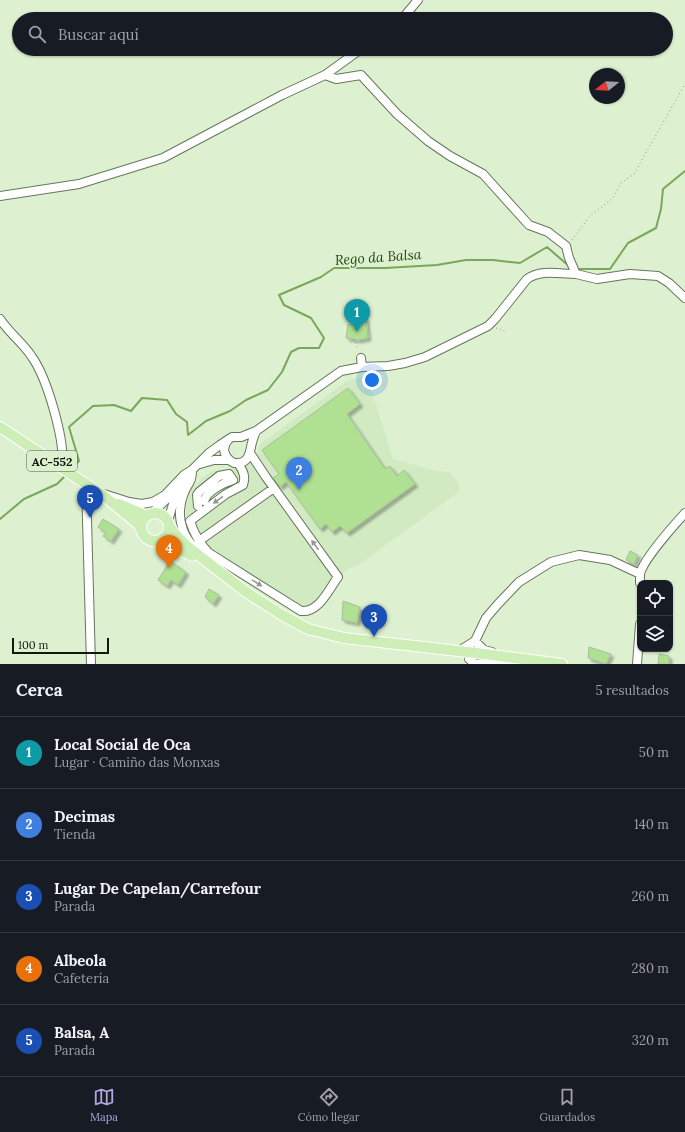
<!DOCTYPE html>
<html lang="es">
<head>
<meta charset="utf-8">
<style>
	body { margin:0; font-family:Lora,serif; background:#20242c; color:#f1f3f6 }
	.controls { position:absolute; right:12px; bottom:12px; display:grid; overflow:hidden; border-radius:8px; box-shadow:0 1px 3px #0004 }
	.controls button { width:36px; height:36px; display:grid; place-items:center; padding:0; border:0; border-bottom:1px solid #363941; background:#171b24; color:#f1f3f6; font:20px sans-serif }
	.compass { position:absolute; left:589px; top:68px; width:36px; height:36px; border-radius:50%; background:#171b24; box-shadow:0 1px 3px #0004; rotate:252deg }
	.scale { position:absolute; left:12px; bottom:10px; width:97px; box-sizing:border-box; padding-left:4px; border:2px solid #11180c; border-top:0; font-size:11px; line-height:14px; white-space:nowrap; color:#11180c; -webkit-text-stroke:3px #ddf1d1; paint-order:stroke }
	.you { position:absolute; left:372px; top:380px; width:14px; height:14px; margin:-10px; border:3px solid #fff; border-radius:50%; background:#1a73e8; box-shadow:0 0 0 6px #1a73e833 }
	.badge { display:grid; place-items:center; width:26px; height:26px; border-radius:50%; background:#aea8e0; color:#fff; font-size:13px; font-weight:700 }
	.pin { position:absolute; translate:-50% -33px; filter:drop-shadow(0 1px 2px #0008) }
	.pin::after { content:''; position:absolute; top:21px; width:14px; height:12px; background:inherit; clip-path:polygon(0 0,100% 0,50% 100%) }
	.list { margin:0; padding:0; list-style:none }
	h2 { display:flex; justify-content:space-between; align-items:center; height:52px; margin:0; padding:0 16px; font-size:17px }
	h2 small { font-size:13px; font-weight:400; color:#9ea1a6 }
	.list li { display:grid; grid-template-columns:26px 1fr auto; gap:12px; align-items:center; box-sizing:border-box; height:72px; padding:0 16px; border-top:1px solid #363941 }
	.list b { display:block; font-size:15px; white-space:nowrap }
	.list p { margin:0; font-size:13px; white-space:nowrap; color:#9ea1a6 }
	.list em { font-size:13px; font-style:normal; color:#9ea1a6 }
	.icon { flex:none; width:22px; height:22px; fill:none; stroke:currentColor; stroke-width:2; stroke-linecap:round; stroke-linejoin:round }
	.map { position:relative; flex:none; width:685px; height:664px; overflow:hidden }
	.search { position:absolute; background:#171b24; box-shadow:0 1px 3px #0004; left:12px; right:12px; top:12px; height:44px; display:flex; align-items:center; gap:10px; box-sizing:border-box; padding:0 14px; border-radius:22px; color:#9ea1a6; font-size:15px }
	.sheet { height:412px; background:#171b24 }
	nav { display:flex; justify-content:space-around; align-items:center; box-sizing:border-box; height:56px; border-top:1px solid #363941; background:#171b24; font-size:11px; color:#9ea1a6 }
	nav a { display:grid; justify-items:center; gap:2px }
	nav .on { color:#aea8e0 }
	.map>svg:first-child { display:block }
	.built { fill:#d1eac2 }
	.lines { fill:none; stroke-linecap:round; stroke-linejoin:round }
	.stream { stroke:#79a75b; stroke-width:2 }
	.building { fill:#b0e091; stroke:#a9bd9d; filter:url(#shadow) }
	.minor-casing { stroke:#65775a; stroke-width:10 }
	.major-casing { stroke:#fff; stroke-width:12 }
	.path { stroke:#88977f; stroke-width:1; stroke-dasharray:1 3; stroke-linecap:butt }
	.minor { stroke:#fff; stroke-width:8 }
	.major { stroke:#cdeeb6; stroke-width:10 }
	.oneway { fill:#949792 }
	.labels { text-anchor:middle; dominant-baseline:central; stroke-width:3.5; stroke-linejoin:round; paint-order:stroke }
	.shield { fill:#ddf1d1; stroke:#4e5947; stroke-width:1 }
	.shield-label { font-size:12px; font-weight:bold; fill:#11180c }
	.water-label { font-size:14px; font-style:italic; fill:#284610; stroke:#ddf1d1 }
</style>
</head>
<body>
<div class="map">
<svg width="685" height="664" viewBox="0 0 685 664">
	<defs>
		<filter id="shadow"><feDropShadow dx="3" dy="3" stdDeviation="1" flood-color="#0004"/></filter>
	</defs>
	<rect width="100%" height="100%" fill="#ddf1d1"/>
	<path class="built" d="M367,375L393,459L436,471L449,472L459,484V492L357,566L346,570L319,606L305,614L197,544L189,531L186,514L187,504L190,493L201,479L210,472L221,469H226L230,470L258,452L260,444L347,381Z"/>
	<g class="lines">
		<path class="stream" d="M576,269H610L628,243L656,228L661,209L663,189L685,171
			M70,470L79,461L69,427L93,406L114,405L131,411L142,398L167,400L176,414L187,422L188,435L206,421L230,411L246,400L268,390L282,372L291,352L299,348H319L324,338L311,318L284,305L279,295L321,277L334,268H385L437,265L466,260H493L520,263L547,247L570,267
			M0,519L24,499L57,484L66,475"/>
	</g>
	<path class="building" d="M366,318L368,338L358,340L346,338L348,324L356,326V319Z
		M348,388L360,404L347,414L385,469L390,466L397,476L404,470L415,484L347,533L340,526L332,532L326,524L320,529L286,482L280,487L273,478L279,474L262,450Z
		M103,519L119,529L111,541L103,536L106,533L98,527Z
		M630,551L638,555L634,564L626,560Z
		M170,561L186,572L178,585L171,580L167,586L158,580Z
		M209,589L219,595L213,604L205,597Z
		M343,601L360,607L357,623L342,620Z
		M378,607L380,619L368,620L369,609Z
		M589,647L611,654L606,664L588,658Z
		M659,654L669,656V664H658Z"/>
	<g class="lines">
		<g class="minor-casing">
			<path id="minor" d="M402,19L418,0
				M361,49L325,75L336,79L361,75L397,114L428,141L450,156L483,174L529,225L548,232L566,246L569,258L576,274L597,279L630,274L658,276L669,283L685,298
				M0,196L79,184L163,158L282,95L325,75
				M0,319C10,334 23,343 32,357C47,378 66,442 62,468
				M361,358L362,367
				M228,440C221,448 224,458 234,463C246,464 249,458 251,447C252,441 254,436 256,431
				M238,463C243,471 246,476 243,485L226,494L190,521C194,534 199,543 209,553L301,611C319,613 329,589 338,577L266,477L250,453
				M200,464L214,460H229
				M192,470C192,484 188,482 184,493C176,512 180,534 195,548
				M86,483L91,664
				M104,494L129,502L142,504L153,502L165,495L184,475L192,470L209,453L220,445L232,437H241L256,431L341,371L362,367L388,366L405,363L425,357L488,326L495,319L527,279C541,269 559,274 576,274
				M87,506L91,500L104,496
				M198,506L197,495L199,492L219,476L229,474L233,480C223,483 207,491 204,501
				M151,514L172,494
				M168,521C173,505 174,495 185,482
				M199,541L274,488
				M640,583C640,580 640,576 640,574C643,560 675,524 685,513
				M475,641L484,650L492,652
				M459,651L475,641L486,618L498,604L519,582L551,562L579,555L610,560L640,574
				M469,659L475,664L516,660
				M637,664L640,624"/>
		</g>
		<g class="major-casing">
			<path id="major" d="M0,427L104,496L138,524L142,531
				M119,504L147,516
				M141 527a14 14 0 1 1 28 0a14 14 0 1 1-28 0Z
				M169,525L174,533L188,547L246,592L282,615L308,629L344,638L476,653L562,664
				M154,541L184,552L192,556"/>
		</g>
		<path class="path" d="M572,240L590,216L613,198L621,183L634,174L685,84
			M496,328L507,332
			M354,339L358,350"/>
		<use href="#minor" class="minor"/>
		<use href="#major" class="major"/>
	</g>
	<defs><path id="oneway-solid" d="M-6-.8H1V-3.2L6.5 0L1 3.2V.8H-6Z"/></defs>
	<g class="oneway">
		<use href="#oneway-solid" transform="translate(218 500) rotate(144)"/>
		<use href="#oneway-solid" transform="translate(315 545) rotate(-126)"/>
		<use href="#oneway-solid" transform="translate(257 583) rotate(32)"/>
	</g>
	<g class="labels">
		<rect class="shield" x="27" y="451" width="50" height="20" rx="3"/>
		<g class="shield-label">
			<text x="52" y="461">AC-552</text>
		</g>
		<g class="water-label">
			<text transform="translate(378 257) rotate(-4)">Rego da Balsa</text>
		</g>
	</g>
</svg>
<div class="controls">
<button><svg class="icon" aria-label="locate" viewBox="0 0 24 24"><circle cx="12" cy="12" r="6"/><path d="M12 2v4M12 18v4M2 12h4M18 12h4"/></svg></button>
<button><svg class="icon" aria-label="layers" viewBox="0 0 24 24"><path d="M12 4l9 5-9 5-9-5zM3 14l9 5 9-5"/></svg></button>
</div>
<svg class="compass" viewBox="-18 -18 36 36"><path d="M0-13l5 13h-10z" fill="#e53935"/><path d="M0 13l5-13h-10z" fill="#9ea1a6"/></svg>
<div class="scale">100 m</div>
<div class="you"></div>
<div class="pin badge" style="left:357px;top:332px;background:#0f9aa8">1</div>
<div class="pin badge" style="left:299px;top:490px;background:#3f7fe0">2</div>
<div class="pin badge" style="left:374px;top:637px;background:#1a4fb4">3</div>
<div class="pin badge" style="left:169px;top:568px;background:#e8710a">4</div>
<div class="pin badge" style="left:90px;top:518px;background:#1a4fb4">5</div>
<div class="search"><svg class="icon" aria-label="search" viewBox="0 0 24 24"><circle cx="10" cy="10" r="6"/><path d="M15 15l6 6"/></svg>Buscar aquí</div>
</div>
<section class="sheet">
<h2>Cerca<small>5 resultados</small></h2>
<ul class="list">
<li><span class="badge" style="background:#0f9aa8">1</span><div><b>Local Social de Oca</b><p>Lugar · Camiño das Monxas</p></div><em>50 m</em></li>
<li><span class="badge" style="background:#3f7fe0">2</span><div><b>Decimas</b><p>Tienda</p></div><em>140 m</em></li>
<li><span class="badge" style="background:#1a4fb4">3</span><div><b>Lugar De Capelan/Carrefour</b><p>Parada</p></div><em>260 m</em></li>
<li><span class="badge" style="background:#e8710a">4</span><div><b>Albeola</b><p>Cafetería</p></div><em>280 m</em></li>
<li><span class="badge" style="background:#1a4fb4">5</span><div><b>Balsa, A</b><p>Parada</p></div><em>320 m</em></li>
</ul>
</section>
<nav>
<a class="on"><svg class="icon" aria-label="map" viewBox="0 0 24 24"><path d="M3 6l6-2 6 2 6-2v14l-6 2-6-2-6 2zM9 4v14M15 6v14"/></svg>Mapa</a>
<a><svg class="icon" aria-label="directions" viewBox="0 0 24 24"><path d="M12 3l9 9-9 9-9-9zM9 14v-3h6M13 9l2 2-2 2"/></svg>Cómo llegar</a>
<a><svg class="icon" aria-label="saved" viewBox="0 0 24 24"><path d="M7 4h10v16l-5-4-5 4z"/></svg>Guardados</a>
</nav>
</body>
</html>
